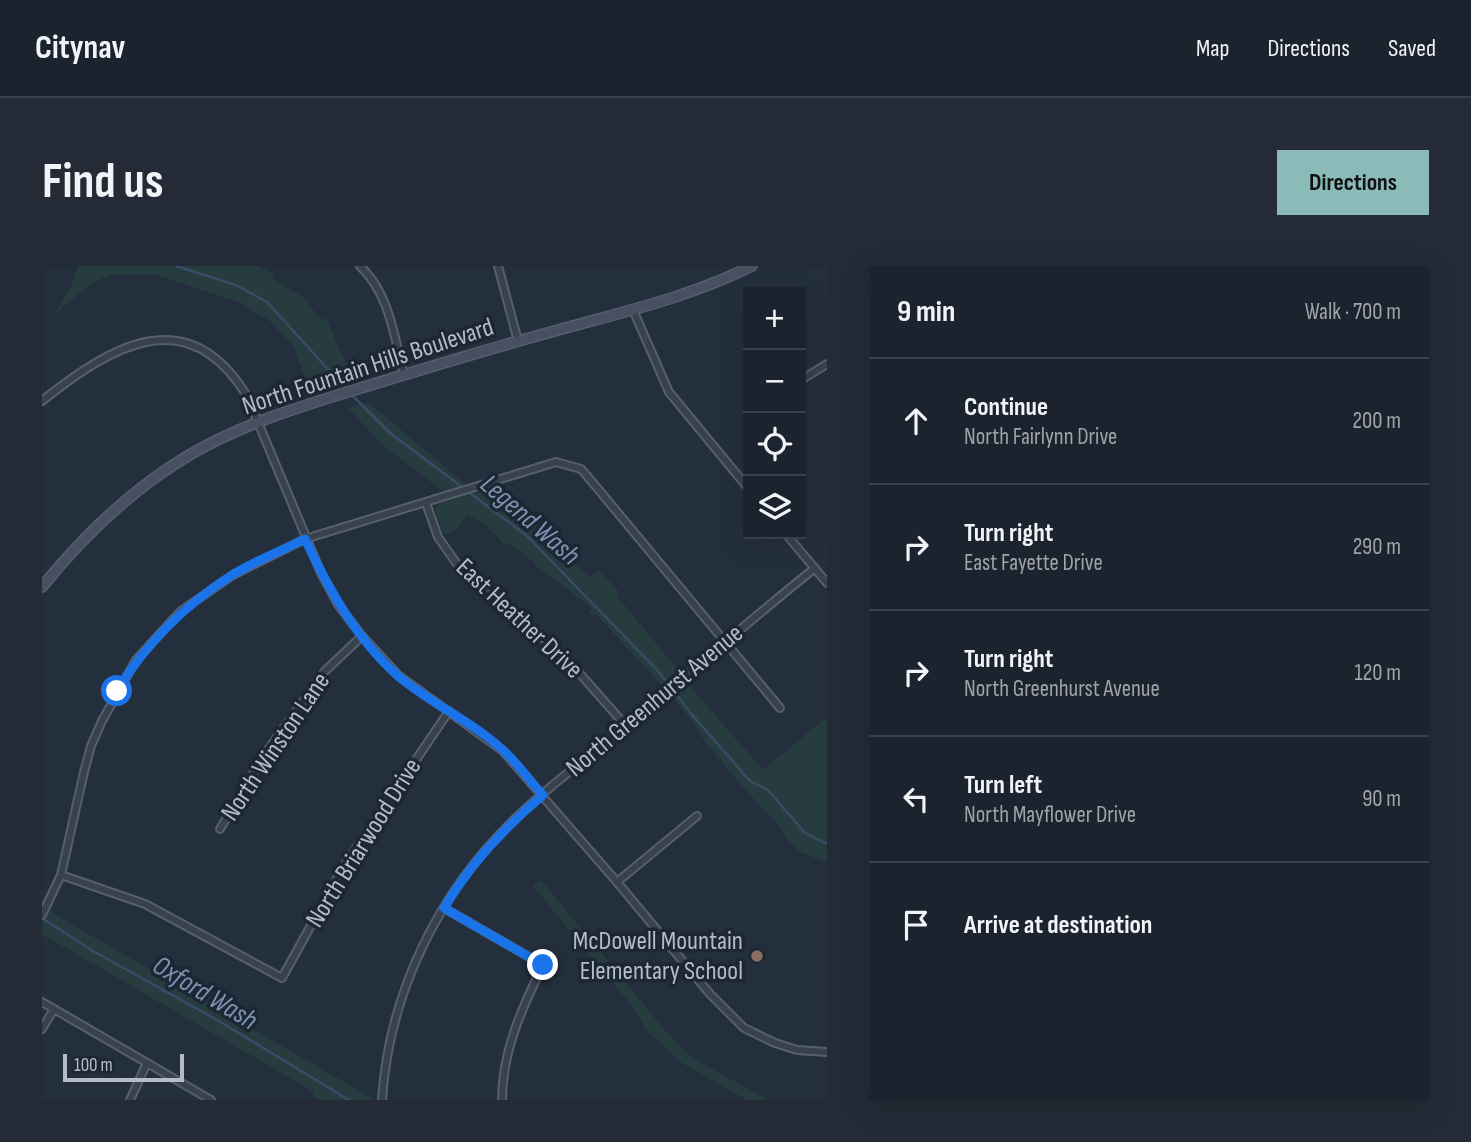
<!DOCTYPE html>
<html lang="en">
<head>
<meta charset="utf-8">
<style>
	body { margin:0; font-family:"Sofia Sans Condensed",sans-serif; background:#242b36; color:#f1f3f6 }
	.controls { position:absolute; right:21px; top:21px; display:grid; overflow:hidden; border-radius:0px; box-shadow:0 7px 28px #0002 }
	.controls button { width:63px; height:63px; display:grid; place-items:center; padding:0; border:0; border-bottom:2px solid #39404a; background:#1b232e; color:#f1f3f6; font:35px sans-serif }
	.scale { position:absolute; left:21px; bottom:18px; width:121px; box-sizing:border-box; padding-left:7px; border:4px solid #b4bcc9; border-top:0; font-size:19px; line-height:24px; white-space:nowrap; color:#b4bcc9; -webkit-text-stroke:5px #1d2633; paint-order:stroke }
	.stop { position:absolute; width:21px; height:21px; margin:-16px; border:5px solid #1a73e8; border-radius:50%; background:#fff }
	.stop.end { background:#1a73e8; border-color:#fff; box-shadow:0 2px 7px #0008 }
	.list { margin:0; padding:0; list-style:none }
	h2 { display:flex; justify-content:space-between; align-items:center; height:91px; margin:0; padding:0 28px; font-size:30px }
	h2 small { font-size:23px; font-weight:400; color:#a0a4aa }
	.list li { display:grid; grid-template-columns:46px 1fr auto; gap:21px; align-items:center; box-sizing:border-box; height:126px; padding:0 28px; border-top:2px solid #39404a }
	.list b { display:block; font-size:26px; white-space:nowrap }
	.list p { margin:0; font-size:23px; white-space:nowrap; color:#a0a4aa }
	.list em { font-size:23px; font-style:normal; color:#a0a4aa }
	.icon { flex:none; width:38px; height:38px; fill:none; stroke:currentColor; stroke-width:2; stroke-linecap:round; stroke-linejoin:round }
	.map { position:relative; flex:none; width:785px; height:834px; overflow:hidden; border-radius:0px }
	header { display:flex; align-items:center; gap:42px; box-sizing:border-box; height:98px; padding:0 35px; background:#1b232e; border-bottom:2px solid #39404a }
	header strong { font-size:33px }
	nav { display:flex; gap:38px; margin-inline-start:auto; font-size:24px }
	.intro { display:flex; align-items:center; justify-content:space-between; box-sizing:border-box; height:168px; padding:0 42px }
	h1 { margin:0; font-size:49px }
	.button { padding:18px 32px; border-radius:0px; background:#8bbbb9; color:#111; font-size:24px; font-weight:700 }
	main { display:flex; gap:42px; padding:0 42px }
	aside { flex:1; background:#1b232e; border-radius:0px; box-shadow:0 7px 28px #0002 }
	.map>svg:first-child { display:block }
	.green { fill:#263c3f }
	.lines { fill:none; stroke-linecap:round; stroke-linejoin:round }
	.stream { stroke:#394c67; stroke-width:2.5 }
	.minor-casing { stroke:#565f6c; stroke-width:10 }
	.secondary-casing { stroke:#565f6c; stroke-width:12 }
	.minor { stroke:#38414e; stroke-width:6 }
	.secondary { stroke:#465061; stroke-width:9 }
	.route { stroke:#1a73e8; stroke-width:9 }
	.education-dot { fill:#8d6e63; stroke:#1d2633; stroke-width:2.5 }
	.labels { text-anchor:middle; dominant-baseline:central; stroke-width:7; stroke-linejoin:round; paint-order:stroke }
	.street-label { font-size:26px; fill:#b4bcc9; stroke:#1d2633 }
	.poi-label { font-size:26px; fill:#b4bcc9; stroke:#1d2633; text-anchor:end }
	.water-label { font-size:28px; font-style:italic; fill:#7c92b1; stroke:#1d2633 }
</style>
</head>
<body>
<header>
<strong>Citynav</strong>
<nav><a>Map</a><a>Directions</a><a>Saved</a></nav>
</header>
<div class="intro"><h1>Find us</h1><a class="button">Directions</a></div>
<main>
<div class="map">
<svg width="785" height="834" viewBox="0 0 785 834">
	<rect width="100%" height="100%" fill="#242f3e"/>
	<path class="green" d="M36,0H215L232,8L230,12L262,32L279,54L284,52L310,111L267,123L252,81L228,55L196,36L111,8L68,9L50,17L12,49L29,20Z
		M326,136L434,227L439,225L487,263L490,257L516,268L508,278L548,311L557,304L577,326L574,329L638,406L620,420L555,349L547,348L550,342L493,299V297L467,277L464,280L442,257L425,249L414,264L402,269L393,244L397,238L411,233L350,186L348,187L306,142Z
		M647,419L721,504L785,451V596L760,587L748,577L735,557L705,526L663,476L654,460L631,431Z
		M499,614L622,763L649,791L726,834H705L640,797L605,765L590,740L491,620Z
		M0,641L333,834H280L271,830L272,826L0,668Z"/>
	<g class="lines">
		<path class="stream" d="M134,0L194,19L225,36L305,124
			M310,129L348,167L484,269L616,405L651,450L708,515L726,524L763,567L785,578
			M0,652L51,685L177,755L307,834"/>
		<g class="minor-casing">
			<path id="minor" d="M318,0C348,28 352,71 362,109
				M456,0L476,75
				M591,44L627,126L706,222
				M759,114L785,98
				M0,135C69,80 146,33 205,130L279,307L297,340L320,370L356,409L461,485L575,616L668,728L702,762L733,777L755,784L785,786
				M384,237L396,271L424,311L505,375L532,401L584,460
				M744,268L785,317
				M178,563L223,488L283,405L320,370
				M19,609L103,638L240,712L300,603L407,445
				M575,616L655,550
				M402,642L501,699C480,742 460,786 460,834
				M0,649L19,609L42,506L49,480L60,455L94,394L139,345L191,309L263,273L514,196L539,203L546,211L738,442
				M0,736L169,834
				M0,763L12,743
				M88,834L105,797
				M340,834C347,726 398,623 476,550C509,518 547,491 582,462C646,408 708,354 773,302"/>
		</g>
		<g class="secondary-casing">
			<path id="secondary" d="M0,321C42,269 91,222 149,188C206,155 270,137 332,118C394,99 457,80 520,63C585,45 650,30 710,0"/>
		</g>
		<use href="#minor" class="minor"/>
		<use href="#secondary" class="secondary"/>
	</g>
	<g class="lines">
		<path class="route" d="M75,425C104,377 143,339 190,309C213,295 239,285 263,273C286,322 315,374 356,410C389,438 430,455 462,485C476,498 488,515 501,529C462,562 428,598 402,642L501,699"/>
	</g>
	<circle class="education-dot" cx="715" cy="690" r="7"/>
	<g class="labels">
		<g class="street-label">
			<text transform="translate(326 101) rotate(-18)">North Fountain Hills Boulevard</text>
			<text transform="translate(477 353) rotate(43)">East Heather Drive</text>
			<text transform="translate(613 435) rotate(-40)">North Greenhurst Avenue</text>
			<text transform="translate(234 481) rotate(-56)">North Winston Lane</text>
			<text transform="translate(322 577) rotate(-58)">North Briarwood Drive</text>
		</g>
		<g class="poi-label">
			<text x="701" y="675">McDowell Mountain<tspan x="701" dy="30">Elementary School</tspan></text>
		</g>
		<g class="water-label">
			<text transform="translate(488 254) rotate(41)">Legend Wash</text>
			<text transform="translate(163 727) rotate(31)">Oxford Wash</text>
		</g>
	</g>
</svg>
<div class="controls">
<button>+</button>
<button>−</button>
<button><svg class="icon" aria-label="locate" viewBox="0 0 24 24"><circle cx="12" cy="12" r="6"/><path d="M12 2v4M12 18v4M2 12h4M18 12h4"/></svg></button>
<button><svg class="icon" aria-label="layers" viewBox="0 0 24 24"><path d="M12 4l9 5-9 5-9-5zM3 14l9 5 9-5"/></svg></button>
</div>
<div class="scale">100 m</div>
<div class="stop" style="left:75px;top:425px"></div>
<div class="stop end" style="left:501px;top:699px"></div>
</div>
<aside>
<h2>9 min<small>Walk · 700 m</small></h2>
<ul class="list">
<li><svg class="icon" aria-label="ahead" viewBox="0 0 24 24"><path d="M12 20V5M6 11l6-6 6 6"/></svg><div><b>Continue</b><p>North Fairlynn Drive</p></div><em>200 m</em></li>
<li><svg class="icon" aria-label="right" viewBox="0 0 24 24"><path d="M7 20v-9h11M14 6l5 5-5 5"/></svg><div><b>Turn right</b><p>East Fayette Drive</p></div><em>290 m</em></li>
<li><svg class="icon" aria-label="right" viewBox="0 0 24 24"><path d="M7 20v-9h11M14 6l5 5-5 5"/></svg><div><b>Turn right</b><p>North Greenhurst Avenue</p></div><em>120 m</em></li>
<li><svg class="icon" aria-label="left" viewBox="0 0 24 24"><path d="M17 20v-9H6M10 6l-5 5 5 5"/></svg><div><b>Turn left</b><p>North Mayflower Drive</p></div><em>90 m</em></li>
<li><svg class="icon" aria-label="arrive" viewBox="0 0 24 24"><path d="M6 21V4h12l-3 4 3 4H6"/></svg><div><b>Arrive at destination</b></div></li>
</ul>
</aside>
</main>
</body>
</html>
